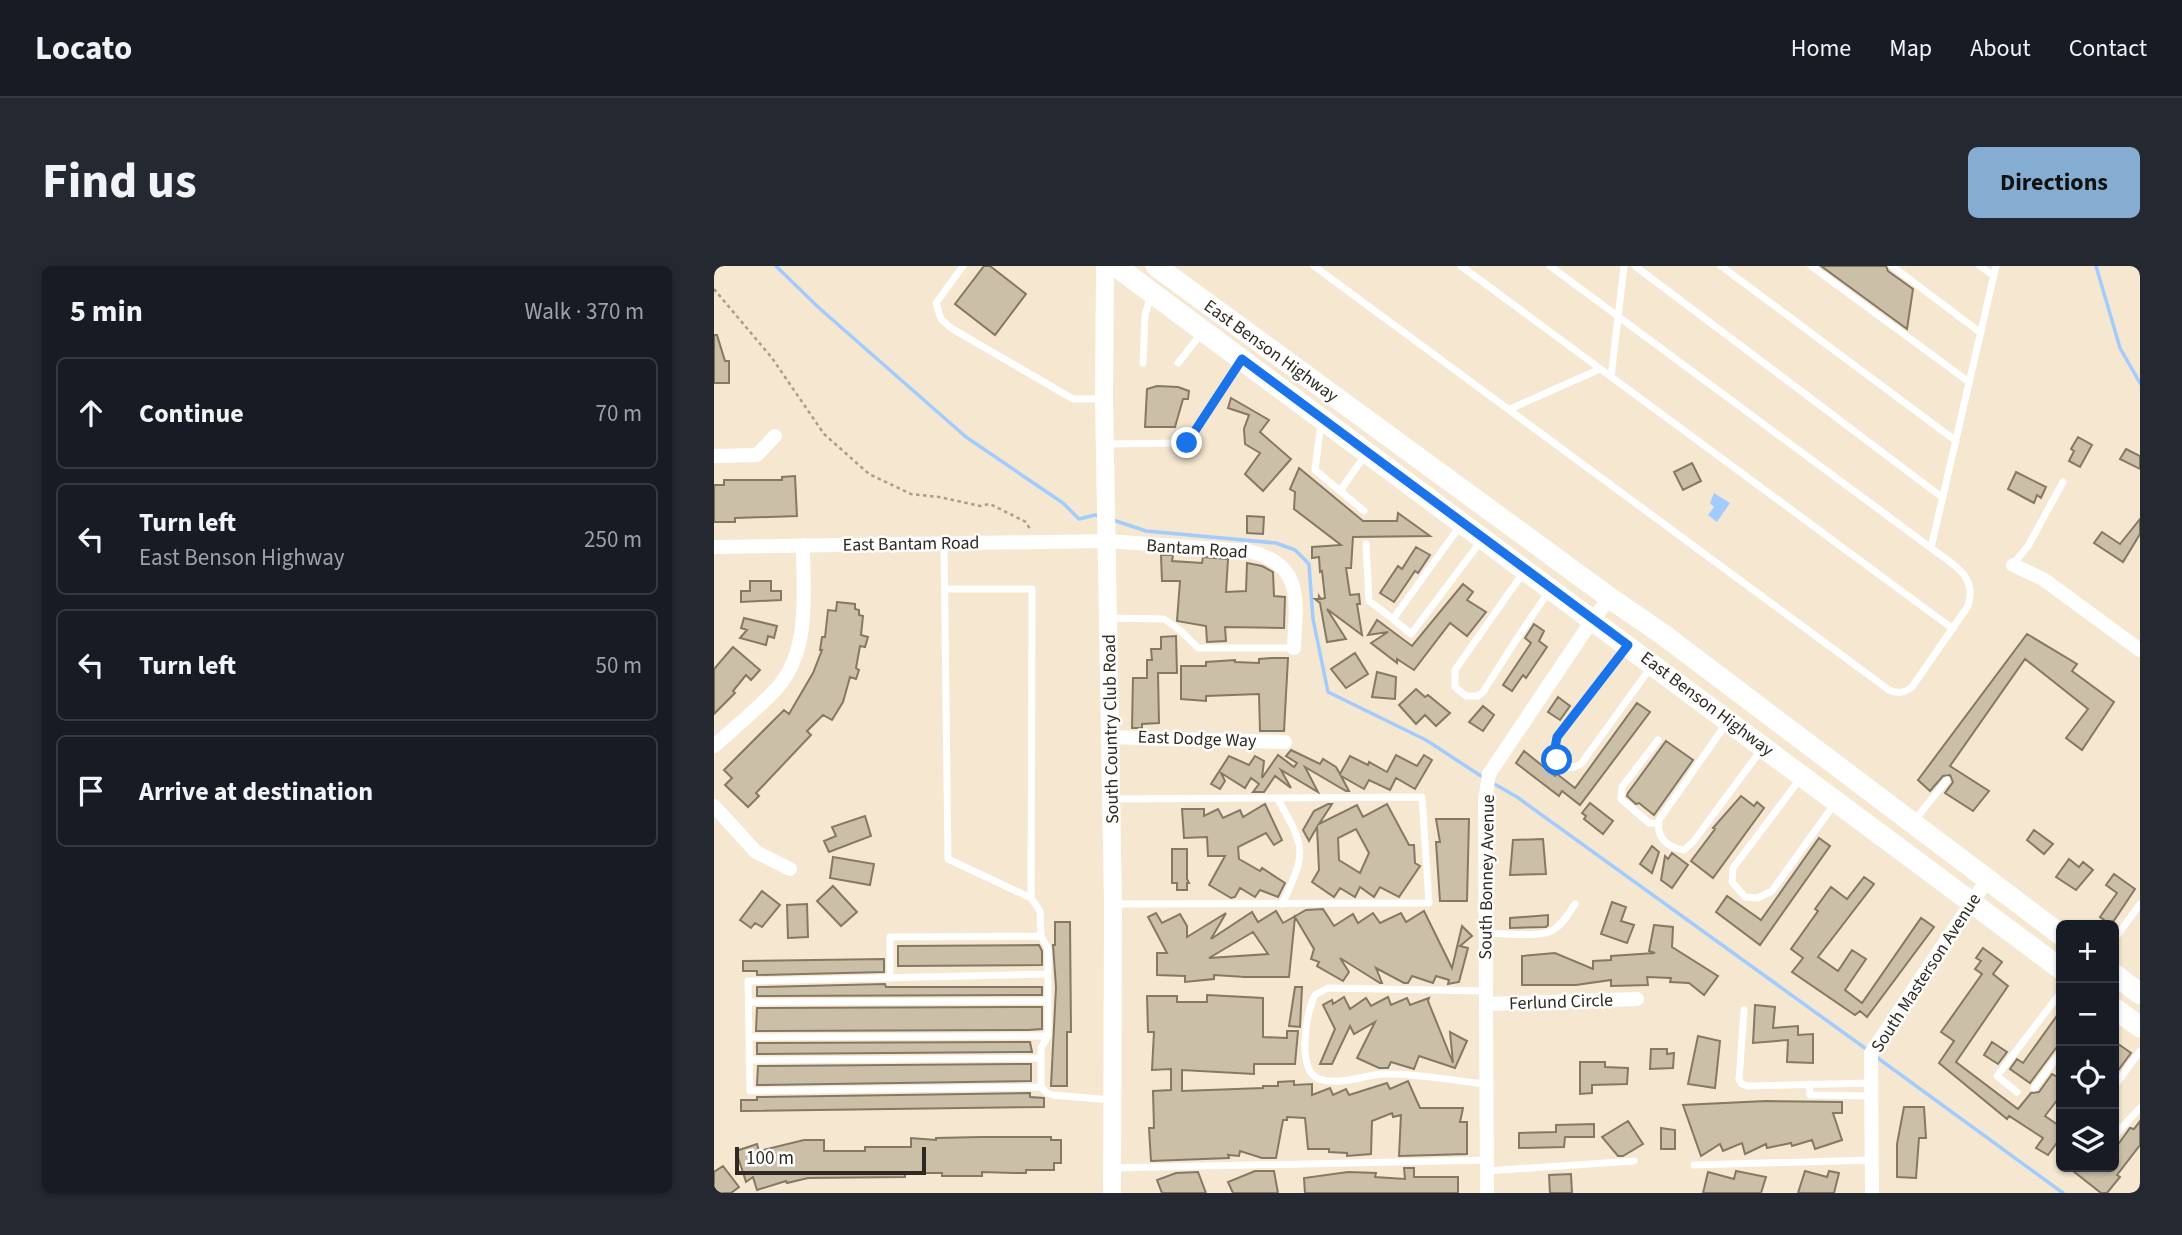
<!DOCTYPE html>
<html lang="en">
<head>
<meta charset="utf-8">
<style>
	body { margin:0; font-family:"Source Sans 3",sans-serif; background:#242831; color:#f1f3f6 }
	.controls { position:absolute; right:21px; bottom:21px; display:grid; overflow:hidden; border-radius:10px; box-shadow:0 2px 5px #0004 }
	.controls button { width:63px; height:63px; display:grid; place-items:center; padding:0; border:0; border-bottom:2px solid #363941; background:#171b24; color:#f1f3f6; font:35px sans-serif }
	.scale { position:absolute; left:21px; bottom:18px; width:191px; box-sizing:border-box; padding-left:7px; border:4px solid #2f2a21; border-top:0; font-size:19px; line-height:24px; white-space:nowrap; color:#2f2a21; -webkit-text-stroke:5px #fff; paint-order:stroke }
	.stop { position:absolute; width:21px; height:21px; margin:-16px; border:5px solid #1a73e8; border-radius:50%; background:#fff }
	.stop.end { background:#1a73e8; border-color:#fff; box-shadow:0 2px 7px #0008 }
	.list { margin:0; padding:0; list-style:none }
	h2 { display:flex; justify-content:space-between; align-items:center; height:91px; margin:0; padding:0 28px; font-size:30px }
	h2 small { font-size:23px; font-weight:400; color:#9ea1a6 }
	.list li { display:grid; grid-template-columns:46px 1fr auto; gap:21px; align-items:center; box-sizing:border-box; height:112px; margin:0 14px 14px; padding:0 14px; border:2px solid #363941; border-radius:10px }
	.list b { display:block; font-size:26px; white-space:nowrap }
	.list p { margin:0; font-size:23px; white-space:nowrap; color:#9ea1a6 }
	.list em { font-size:23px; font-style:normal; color:#9ea1a6 }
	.icon { flex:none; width:38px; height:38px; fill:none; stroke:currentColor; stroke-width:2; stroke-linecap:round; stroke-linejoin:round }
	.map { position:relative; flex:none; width:1426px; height:927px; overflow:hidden; border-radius:10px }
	header { display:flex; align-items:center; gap:42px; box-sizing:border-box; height:98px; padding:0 35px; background:#171b24; border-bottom:2px solid #363941 }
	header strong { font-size:33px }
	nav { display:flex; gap:38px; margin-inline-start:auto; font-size:24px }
	.intro { display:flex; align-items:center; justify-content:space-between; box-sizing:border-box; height:168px; padding:0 42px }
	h1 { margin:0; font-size:49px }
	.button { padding:18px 32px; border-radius:10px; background:#85add2; color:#111; font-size:24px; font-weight:700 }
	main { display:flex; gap:42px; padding:0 42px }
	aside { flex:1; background:#171b24; border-radius:10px; box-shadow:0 2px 5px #0004 }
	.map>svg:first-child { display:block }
	.water { fill:#a2ccfe }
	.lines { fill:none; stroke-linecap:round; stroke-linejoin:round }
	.stream { stroke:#a2ccfe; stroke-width:3.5 }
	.building { fill:#cbbfa8; stroke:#857964; stroke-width:2; fill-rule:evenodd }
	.path { stroke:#a99e8c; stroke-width:2.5; stroke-dasharray:3.5 3.5; stroke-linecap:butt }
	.service { stroke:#fff; stroke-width:7 }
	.minor { stroke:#fff; stroke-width:14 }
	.tertiary { stroke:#fff; stroke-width:18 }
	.secondary { stroke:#fff; stroke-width:21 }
	.route { stroke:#1a73e8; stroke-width:9 }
	.labels { text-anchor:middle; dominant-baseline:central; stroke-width:5; stroke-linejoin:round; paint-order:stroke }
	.street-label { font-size:18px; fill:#2f2a21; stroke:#fff }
</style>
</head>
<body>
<header>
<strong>Locato</strong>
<nav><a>Home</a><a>Map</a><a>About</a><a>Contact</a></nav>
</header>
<div class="intro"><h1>Find us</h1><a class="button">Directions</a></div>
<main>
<aside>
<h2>5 min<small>Walk · 370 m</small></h2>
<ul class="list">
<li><svg class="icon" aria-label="ahead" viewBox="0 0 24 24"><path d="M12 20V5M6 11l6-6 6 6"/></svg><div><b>Continue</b></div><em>70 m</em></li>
<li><svg class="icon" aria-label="left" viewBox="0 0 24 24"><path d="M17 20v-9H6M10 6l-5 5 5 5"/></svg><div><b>Turn left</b><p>East Benson Highway</p></div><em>250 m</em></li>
<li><svg class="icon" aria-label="left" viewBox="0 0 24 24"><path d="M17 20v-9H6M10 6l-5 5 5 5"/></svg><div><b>Turn left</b></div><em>50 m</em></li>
<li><svg class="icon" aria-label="arrive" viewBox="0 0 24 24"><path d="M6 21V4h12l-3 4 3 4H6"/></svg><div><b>Arrive at destination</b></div></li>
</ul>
</aside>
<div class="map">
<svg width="1426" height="927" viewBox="0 0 1426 927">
	<rect width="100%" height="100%" fill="#f5e7d0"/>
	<path class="water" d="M1000,227L1016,237L1003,256L994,249L1000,241L996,237Z"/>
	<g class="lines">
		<path class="stream" d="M62,0L104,41L252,171L349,237L365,253L381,249L388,251
			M1382,0L1406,82L1426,117
			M399,254L432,265L562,277L581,284L595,298L599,353L614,426L712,474L770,512
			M777,516L803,531L1155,785
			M1161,790L1349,927"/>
	</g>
	<path class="building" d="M270,0H276L312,28L281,69L241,38Z
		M1107,0H1172L1174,5L1199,23L1193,63Z
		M0,69H3L11,95H15V117H0Z
		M443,120L464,121L475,125L474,133H469L461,161H431L433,123Z
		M517,132L555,154L546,166L577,193L549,225L531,208L546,187L531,178L530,163L535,149L514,142Z
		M1364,171L1378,179L1366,201L1355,195L1360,185L1357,183Z
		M1412,183L1426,190V203L1406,193Z
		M978,197L987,215L969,224L960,206Z
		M585,202L649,255H683L684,247L716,270L639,271L637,302H632L636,329L645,328L646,338H643L648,369L613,343L632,373L613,376L606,337L601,333H605V330L607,333L611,332L608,305L606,306L605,291L598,292V281L627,279L580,243L581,226L576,223Z
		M1302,206L1332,221L1327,232L1323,229L1320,237L1294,223Z
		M81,210L83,250L21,252V256H0V219H10V214H68V211Z
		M533,250L550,251L549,268L533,267Z
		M1426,253V268L1409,296L1380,277L1388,266L1406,278Z
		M702,281L716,289L704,307L701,305L680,336L666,327L684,300L688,303Z
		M447,289H459L458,295L488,297L489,291L514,293L512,326L532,325L533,297L548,300L559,306L560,330L571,331L570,362L511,361L512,375L493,376L492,360L463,355L466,315H448Z
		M36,315H57V325H67V334L27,336V325H36Z
		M749,318L759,326L753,334L772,346L753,370L736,357L700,404L683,393V397L657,377L674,366L654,369L663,354L698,380Z
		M123,336L141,338V343L145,344V349L149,350L147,369L154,371L151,381L146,380L142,402L145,404L142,413L136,411L129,436L118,454L109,449L93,465L97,469L42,527L45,530L34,541L11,519L18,512L10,504L70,444L75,448L99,407L108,384H106L108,371H111L114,344L122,345Z
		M30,352L63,360L60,372L54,370L52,379L26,372L33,364L27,362Z
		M820,358L830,365L825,375L833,381L812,412L809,409L798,425L789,419L817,377L811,372Z
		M1313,368L1363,398L1358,405L1400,436L1368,484L1352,472L1374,443L1311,393L1236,500L1275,525L1259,545L1231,527L1239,516L1236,509L1229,510L1216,525L1204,514Z
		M462,370L463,407H444L445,457L428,458V462H418L419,412H433V394H438L437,383H447V371Z
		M19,381L46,404L37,414L32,409L19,425L21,427L0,448V403Z
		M641,387L654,408L632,422L617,403Z
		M558,392H574L570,465H546L545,428L492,430V435L467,433V400H492V396L521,394V396L545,397V393Z
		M663,406L682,411L681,433L658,431Z
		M702,423L711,431L714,429L736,447L722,460L711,449L702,458L685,439Z
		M844,431L856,440L846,454L834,446Z
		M923,437L936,446L866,539L848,525L845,530L802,497L810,485L841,510L843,508L861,522Z
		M769,440L780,449L769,465L755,456Z
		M952,475L979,494L940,549L925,537L922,538L913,530L914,527Z
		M577,484L606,498L609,493L622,501L626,508L636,490L654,499L655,496L673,506L682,489L703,500L710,489L718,494L701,523L682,512L676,524L655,514L650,523L627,510L635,525H632L591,501L604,526L567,504L577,522L561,510L550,526H539L545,518L537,512L531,522L507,507L511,515L506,523L497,518L515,490L535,499L541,490L550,495L548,512L564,489L580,501L583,497L572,490Z
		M1027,530L1040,540L1043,536L1050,542L999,612L977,595L1001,563L999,562Z
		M876,537L899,555L889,568L870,553L872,550L868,547Z
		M551,538L568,574L560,579L552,567L524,581L525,593L546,605L548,602L571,617L564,631L546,624L541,631L526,622L521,631L517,632L495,619L511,590H494L493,571L470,572L468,543H490V550L504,543L509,552L526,544L529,551Z
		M614,538H618L605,558L643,539L649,551L673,538L695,579H700L701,597L706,600L685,631L666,621L660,631L646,621L641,631L626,622L620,631L598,616L605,604L603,561L595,575L589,564L600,545ZM642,563L655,587L646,607L625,594L624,572Z
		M151,550L157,570L115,586L110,575L122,570L118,561Z
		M722,553H755L753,635H726L722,576H726Z
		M1320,564L1339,578L1330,588L1313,574Z
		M1105,572L1116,580L1046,679L1002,646L1013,630L1047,654Z
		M829,573L832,608L796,609L799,574Z
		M938,580L945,586L938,607L926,598Z
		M458,583H473V613L475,617H473V624H463V617H458Z
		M958,587L974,599L958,622L947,614L951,590L954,593Z
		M119,591L160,598L156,619L116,612Z
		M1355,593L1365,601L1369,596L1379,604L1362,624L1342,611Z
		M1400,608L1421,623L1397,659L1386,651L1403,627L1392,619Z
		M1150,611L1160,618L1104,691L1124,705L1138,684L1152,693L1131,724L1148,737L1207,652L1220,661L1153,751L1146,745L1141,749L1078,706L1089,692L1077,683L1104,645L1101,643L1117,621L1133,633Z
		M119,620L143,646L127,660L103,635Z
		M48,625L66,639L48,661L41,657L37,662L26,654Z
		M898,636L912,641L907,655L920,659L913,677L887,668Z
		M93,638L94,671L74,672L73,639Z
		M609,643L620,660L639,648L644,657L659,647L666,657L687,647L692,656L710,645L738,702L748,660L758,670L746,680L754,682L745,716L734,718L735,714L722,710L719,717L698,710L694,717H690L662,702L668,717H666L626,692L635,706L629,715L603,700L605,696L597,693L600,683L581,651L575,711H531L500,709V713L471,716V710L443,709V687H453L434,651L442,647L448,657L466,648L473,660V671L512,647L497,673L538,646L544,656L562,645L569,657L592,644ZM539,666L554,688L495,692Z
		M834,649V659L832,661L796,662V652Z
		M341,656H356L357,766H353V820H337L342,721L339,679H341Z
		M940,659L959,661L958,681L1004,710L990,729L975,717L956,716L957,712L933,711L934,719L897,720V714L862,719H808V690L841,687L879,703V695L897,694V690L941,687L935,685Z
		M325,679L328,685V699L184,700V680Z
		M1269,682L1288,696L1279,708L1294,720L1242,796L1304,843L1317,827L1325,826L1338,808L1347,813V829L1331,850L1347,861V871L1334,889L1322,882L1329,872L1295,850L1293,853L1225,797L1240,775L1227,766L1268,708L1261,703L1267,695L1262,692Z
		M170,693V706L43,709V705H29V695Z
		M171,718L172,721H328V729L43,730V721Z
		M581,721H588L586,761L575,760Z
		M493,729L549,732V771L573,772V765H584L581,798H540V808L468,804V825L549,822V820H564V816L580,815V819L598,818V829L616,822L619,829L632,823L635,829L673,817L676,823L694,815L706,842H749L746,856H753V888L685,890L687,849L679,851L678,847L658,855L657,888L633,890V887L615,886V883H594L591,852L573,851V854H569L562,892H548L526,885L525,890L514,889L515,892L437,895L435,862H440L439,825L457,824V803L438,804L440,766H434L433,730H463V736H493Z
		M630,731L636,743L652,732L657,740L674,731L677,739L693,732L696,739L715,732L714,735L739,797L736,766L753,775L741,802L705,790L700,803L677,796L674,802H665L643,792L661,756L640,768L636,760L618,798H606L621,763L609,739L618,734L619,738Z
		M1041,739L1061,741L1059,762L1084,760V769L1099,768V797L1073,796L1074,774L1039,777Z
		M328,741V763L314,764L42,765L43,742Z
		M1347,744V779L1342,782L1316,817L1296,803L1303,793L1309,797Z
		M984,770L1006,775L1001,822L974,818Z
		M1400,775L1417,787L1400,810Z
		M316,776L318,786L43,788V777Z
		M1278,776L1293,786L1284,798L1270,789Z
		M937,783H953V788L960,787L959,802L936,803Z
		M866,796H891V801L914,802L913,818L878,819V827L866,828Z
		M317,798V815L43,819L44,800Z
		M316,827V831L330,832V841L27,845V834H43V831Z
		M1052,835L1128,836V847H1119L1128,874L1101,883L1098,874L1078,880L1077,877L1053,882L1052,878L1031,888L1028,877L1009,885L1006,878L987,890L969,839Z
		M1190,841H1210L1212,872H1205L1202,912L1183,911V878Z
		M914,855L929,878L909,890H904L888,871Z
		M1426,855V879L1403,909L1406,911L1393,927H1387L1354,901H1400V884L1416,862L1420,863Z
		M880,858V871H851L850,881L805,882V867L842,866V859Z
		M947,862L961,864V883H947Z
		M267,871H337V874H347V897H340V904H312V907H300L268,906V910H228V907H191V911L94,912L73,917L72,915L43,924L39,911L32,916L22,885L43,878L45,885L90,874H110V885H151V881H197V872L222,874V872Z
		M9,900L25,921L17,927H3L0,922V906Z
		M690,902H700V911H744V927H591L590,912L634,906L662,907L661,911L691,913Z
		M541,905H560L564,927H519L514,916Z
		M1022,905L1052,911L1047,927H989L994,906L1020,913Z
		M1091,905L1113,911L1115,905L1125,907L1120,927H1084Z
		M484,906L492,927H448L443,914L462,907Z
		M857,908L858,927H836L835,909Z"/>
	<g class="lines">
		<path class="path" d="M0,23L58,92L110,168L155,208L197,228L225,231L266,240L276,238L312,256L317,265"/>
		<path class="service" d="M249,0L222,37L227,53L237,62L359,133H390
			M600,0L1175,424C1184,428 1190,427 1198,421L1254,340C1264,309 1238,298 1217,282L1282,0
			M747,0L1239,363
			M836,0L1217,282
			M921,0L1229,232
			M1007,0L1242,175
			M1097,0L1255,116
			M1178,0L1267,67
			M1266,0L1280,10
			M429,97L431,49L437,29
			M464,97L487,68
			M897,111L910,0
			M796,143L886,103
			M607,157L601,204L650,245
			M393,178L473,177L526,96
			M626,225L652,188
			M746,260L679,353L697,368L767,275
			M230,278L234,593L317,632L326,645L327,670L334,683V770L327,782V821L333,827L339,829L397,834
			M652,278L655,335L679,353
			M1299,298L1314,280L1349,216
			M809,307L741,404V421L752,430H764L769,426C791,392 811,358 835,326
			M232,323H318L317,632
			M396,352L450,353L467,365L484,382H580
			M911,383L843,471C838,489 846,510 867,498L937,401
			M1012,458L945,554C942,571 953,582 970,584L979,576L1047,484
			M944,474L908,521L907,533L935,557L945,558
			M1086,513L1019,602L1018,616L1031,631L1044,632L1058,625L1121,537
			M563,532C592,582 593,585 568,638
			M399,533L708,531L715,637L401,638
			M1200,555L1233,514
			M772,667C788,667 827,672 839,664C849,658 855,647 861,638
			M1400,674L1426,638
			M176,712V671L327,670
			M772,725L614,722L601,729C592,746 582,804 605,813C625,820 650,809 670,808C704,807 739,815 772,818
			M35,736L334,735
			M1030,744L1025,814L1028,818L1034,820L1157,817
			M35,771L334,770
			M35,794L327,792
			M1095,818L1096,829L1157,830
			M327,821L36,825L34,715L334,708
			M1400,821L1426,785
			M1320,822L1347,786
			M1303,826L1283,810L1347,726
			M1400,870L1426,842
			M980,899L1158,894
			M399,902L773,894
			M773,905L920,895"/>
		<path class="minor" d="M0,190L43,189L61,170
			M0,281L393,275L534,285C591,298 582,336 580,382
			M1299,299L1329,313L1426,384
			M395,471L571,476
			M0,480C21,461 45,442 64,421C97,382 89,327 89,279
			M0,540L42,586L76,603
			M772,738L923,733
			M773,927L771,534L775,508L879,353L896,332
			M1158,927L1157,787L1273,614"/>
		<path class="tertiary" d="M391,0L390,133L399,638L398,927"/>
		<path class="secondary" d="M402,0L1347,703
			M442,0L896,332L951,370L1347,669
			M1400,708L1426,728
			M1400,742L1426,761"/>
	</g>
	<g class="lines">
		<path class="route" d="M473,177L528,93L914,379L843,471L840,487L843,494"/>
	</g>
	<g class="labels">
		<g class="street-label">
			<text transform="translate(557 85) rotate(36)">East Benson Highway</text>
			<text transform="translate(197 278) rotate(-1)">East Bantam Road</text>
			<text transform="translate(483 283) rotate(4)">Bantam Road</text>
			<text transform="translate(993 438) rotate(37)">East Benson Highway</text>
			<text transform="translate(397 463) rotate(-91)">South Country Club Road</text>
			<text transform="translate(483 473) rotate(2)">East Dodge Way</text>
			<text transform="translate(773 611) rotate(-89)">South Bonney Avenue</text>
			<text transform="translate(1212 707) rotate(-57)">South Masterson Avenue</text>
			<text transform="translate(847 736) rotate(-2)">Ferlund Circle</text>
		</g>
	</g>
</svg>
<div class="controls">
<button>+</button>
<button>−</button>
<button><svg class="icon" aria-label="locate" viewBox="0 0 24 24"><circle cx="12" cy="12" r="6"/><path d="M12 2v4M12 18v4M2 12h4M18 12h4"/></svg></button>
<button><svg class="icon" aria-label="layers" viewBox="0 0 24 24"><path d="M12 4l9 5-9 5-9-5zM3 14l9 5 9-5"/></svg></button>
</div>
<div class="scale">100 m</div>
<div class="stop" style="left:843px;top:494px"></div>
<div class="stop end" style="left:473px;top:177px"></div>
</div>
</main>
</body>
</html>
